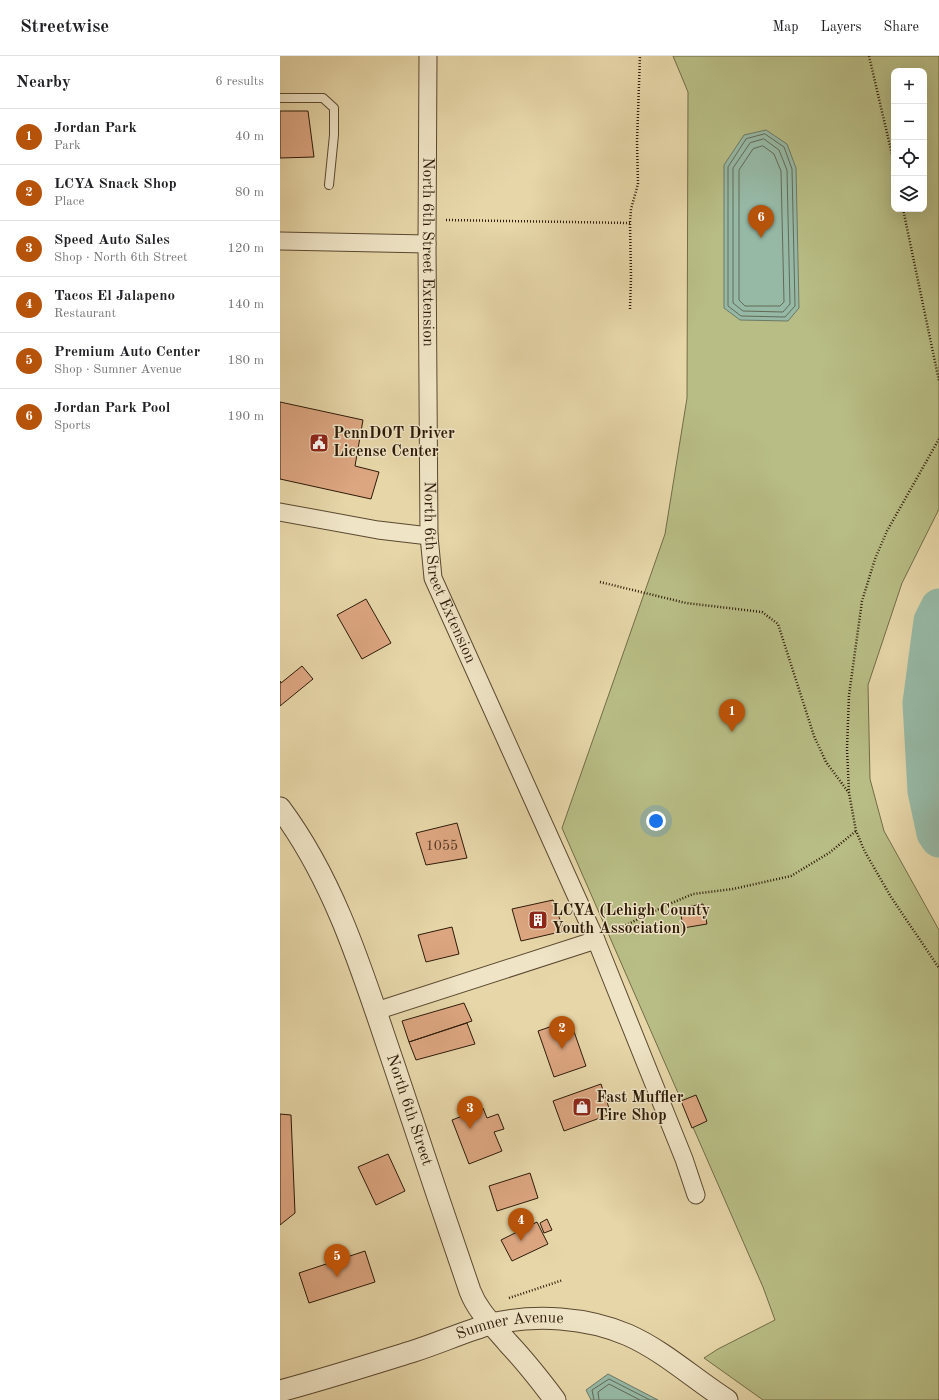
<!DOCTYPE html>
<html lang="en">
<head>
<meta charset="utf-8">
<style>
	body { margin:0; font-family:"Old Standard TT",serif; background:#f2f2f2; color:#202124 }
	.controls { position:absolute; right:12px; top:12px; display:grid; overflow:hidden; border-radius:8px; box-shadow:0 4px 16px #0002 }
	.controls button { width:36px; height:36px; display:grid; place-items:center; padding:0; border:0; border-bottom:1px solid #e0e0e0; background:#fff; color:#202124; font:20px sans-serif }
	.you { position:absolute; left:376px; top:765px; width:14px; height:14px; margin:-10px; border:3px solid #fff; border-radius:50%; background:#1a73e8; box-shadow:0 0 0 6px #1a73e833 }
	.badge { display:grid; place-items:center; width:26px; height:26px; border-radius:50%; background:#b45309; color:#fff; font-size:13px; font-weight:700 }
	.pin { position:absolute; translate:-50% -33px; filter:drop-shadow(0 1px 2px #0008) }
	.pin::after { content:''; position:absolute; top:21px; width:14px; height:12px; background:inherit; clip-path:polygon(0 0,100% 0,50% 100%) }
	.list { margin:0; padding:0; list-style:none }
	h2 { display:flex; justify-content:space-between; align-items:center; height:52px; margin:0; padding:0 16px; font-size:17px }
	h2 small { font-size:13px; font-weight:400; color:#757577 }
	.list li { display:grid; grid-template-columns:26px 1fr auto; gap:12px; align-items:center; box-sizing:border-box; height:56px; padding:0 16px; border-top:1px solid #e0e0e0 }
	.list b { display:block; font-size:15px; white-space:nowrap }
	.list p { margin:0; font-size:13px; white-space:nowrap; color:#757577 }
	.list em { font-size:13px; font-style:normal; color:#757577 }
	.icon { flex:none; width:22px; height:22px; fill:none; stroke:currentColor; stroke-width:2; stroke-linecap:round; stroke-linejoin:round }
	.map { position:relative; flex:none; width:659px; height:1344px; overflow:hidden }
	header { display:flex; align-items:center; gap:24px; box-sizing:border-box; height:56px; padding:0 20px; background:#fff; border-bottom:1px solid #e0e0e0 }
	header strong { font-size:19px }
	nav { display:flex; gap:22px; margin-inline-start:auto; font-size:14px }
	main { display:flex }
	aside { flex:1; background:#fff }
	.map>svg:first-child { display:block }
	.green { fill:#b8bd85; stroke:#726c46; fill-rule:evenodd }
	.water { fill:#96b9a6; stroke:#6c7967 }
	.lines { fill:none; stroke-linecap:round; stroke-linejoin:round }
	.shore { stroke:#626a57; stroke-width:1 }
	.river { stroke:#96b9a6; stroke-width:37 }
	.building { fill:#dca681; stroke:#2d1a08 }
	.service-casing { stroke:#5b4930; stroke-width:10 }
	.minor-casing { stroke:#5b4930; stroke-width:19 }
	.tertiary-casing { stroke:#5b4930; stroke-width:23 }
	.path { stroke:#2d1a08; stroke-width:2.5; stroke-dasharray:1 2; stroke-linecap:butt }
	.service { stroke:#efe4c6; stroke-width:8 }
	.minor { stroke:#efe4c6; stroke-width:17 }
	.tertiary { stroke:#efe4c6; stroke-width:21 }
	.labels { text-anchor:middle; dominant-baseline:central; stroke-width:3; stroke-linejoin:round; paint-order:stroke }
	.number-label { font-size:14px; fill:#593d26 }
	.street-label { font-size:16px; fill:#2d1a08; stroke:#efe4c6 }
	.poi-label { font-size:16px; font-weight:bold; fill:#2d1a08; stroke:#efe4c6; text-anchor:start }
</style>
</head>
<body>
<header>
<strong>Streetwise</strong>
<nav><a>Map</a><a>Layers</a><a>Share</a></nav>
</header>
<main>
<aside>
<h2>Nearby<small>6 results</small></h2>
<ul class="list">
<li><span class="badge">1</span><div><b>Jordan Park</b><p>Park</p></div><em>40 m</em></li>
<li><span class="badge">2</span><div><b>LCYA Snack Shop</b><p>Place</p></div><em>80 m</em></li>
<li><span class="badge">3</span><div><b>Speed Auto Sales</b><p>Shop · North 6th Street</p></div><em>120 m</em></li>
<li><span class="badge">4</span><div><b>Tacos El Jalapeno</b><p>Restaurant</p></div><em>140 m</em></li>
<li><span class="badge">5</span><div><b>Premium Auto Center</b><p>Shop · Sumner Avenue</p></div><em>180 m</em></li>
<li><span class="badge">6</span><div><b>Jordan Park Pool</b><p>Sports</p></div><em>190 m</em></li>
</ul>
</aside>
<div class="map">
<svg width="659" height="1344" viewBox="0 0 659 1344">
	<rect width="100%" height="100%" fill="#e6d6a8"/>
	<filter id="stains"><feTurbulence type="fractalNoise" baseFrequency=".005" numOctaves="4"/><feColorMatrix values="0 0 0 0 .2 0 0 0 0 .09 0 0 0 0 .02 0 0 0 .5 -.17"/></filter>
	<radialGradient id="worn" r=".72"><stop offset=".6" stop-color="#630" stop-opacity="0"/><stop offset="1" stop-color="#630" stop-opacity=".3"/></radialGradient>
	<path class="green" d="M393,0H659V453L622,527L588,629L590,723L604,775L659,874V1344H483L424,1302L438,1293L495,1264L483,1231L282,772L385,478L407,342L408,36ZM614,15H644V153H614Z"/>
	<path class="water" d="M486,74L507,88L516,112L519,252L508,265L460,264L444,252V109L464,79Z
		M328,1318L378,1344H311L306,1334Z"/>
	<g class="lines">
		<path class="shore" d="M485,78L504,91L512,113L515,250L505,261L461,260L448,250V111L466,83Z
			M484,83L499,94L507,114L510,248L503,256L463,255L453,247V112L470,87Z
			M483,90L494,98L501,115L504,246L500,250H465L459,244V114L473,93Z
			M314,1344L312,1334L329,1323L370,1344
			M319,1344L318,1336L329,1328L360,1344"/>
		<path class="river" d="M659,551L652,565L641,647L646,735L655,777L659,783"/>
	</g>
	<path class="building" d="M0,55H28L34,101L0,102Z
		M0,346L83,364L75,410L99,416L91,443L0,423Z
		M86,543L111,587L82,603L57,559Z
		M22,610L33,623L0,650V625L1,627Z
		M177,767L187,802L146,809L136,777Z
		M273,844L284,875L241,885L232,853Z
		M423,848L427,868L403,872L400,852Z
		M172,871L179,898L146,906L138,879Z
		M184,947L192,965L129,986L122,965Z
		M290,964L306,1010L274,1021L258,975Z
		M187,967L195,988L136,1004L129,986Z
		M321,1028L331,1058L284,1075L273,1045Z
		M416,1039L427,1065L412,1072L401,1045Z
		M203,1052L207,1062L218,1058L224,1073L214,1076L222,1095L189,1108L172,1064Z
		M0,1058L11,1059L15,1157L0,1169Z
		M108,1098L125,1135L96,1149L78,1111Z
		M250,1117L258,1142L217,1155L209,1130Z
		M267,1163L272,1174L264,1177L260,1167Z
		M257,1166L268,1188L232,1205L221,1184Z
		M85,1195L95,1226L29,1247L19,1217Z"/>
	<g class="lines">
		<g class="service-casing">
			<path id="service" d="M0,42H43L54,52V79L49,129"/>
		</g>
		<g class="minor-casing">
			<g id="minor">
				<path id="s1" d="M148,0L147,188L149,480L153,522L316,884L404,1103L416,1139"/>
				<path d="M0,185L147,188"/>
				<path d="M0,456L98,474L149,480"/>
				<path d="M96,955L316,884"/>
			</g>
		</g>
		<g class="tertiary-casing">
			<g id="tertiary">
				<path id="s2" d="M0,752C56,827 83,918 113,1006C138,1082 164,1159 190,1235C198,1256 214,1270 228,1287C245,1305 260,1324 275,1344"/>
				<path id="s3" d="M0,1335C45,1323 89,1309 134,1295C159,1287 186,1275 211,1268C256,1258 306,1261 348,1279C384,1295 414,1323 447,1344"/>
			</g>
		</g>
		<path class="path" d="M589,0L614,107
			M623,153L659,325
			M166,164L350,167
			M350,253L351,221L350,167L351,153L358,128L357,86L360,0
			M659,383L607,475L595,503L582,545L569,639L567,693L569,737L576,775L585,796L611,841L659,912
			M320,526L406,547L482,556L498,568L534,680L546,706L569,737
			M332,876L387,849L413,838L453,833L511,820L549,797L576,775
			M229,1242L283,1224"/>
		<use href="#service" class="service"/>
		<use href="#minor" class="minor"/>
		<use href="#tertiary" class="tertiary"/>
	</g>
	<defs>
		<g id="civic-square" transform="scale(1)"><rect x="-9" y="-9" width="18" height="18" rx="4" fill="#8f2418" stroke="#efe4c6"/><path d="M-.6-6.5H3V-4.5H.6V-3L4-1V1h2V6H-6V1h2V-1L-.6-3ZM-1.2 2.5V6h2.4V2.5Z" fill="#fff"/></g>
		<g id="building-square" transform="scale(1)"><rect x="-9" y="-9" width="18" height="18" rx="4" fill="#8f2418" stroke="#efe4c6"/><path d="M-4-6H4V6H1V3H-1V6H-4ZM-2.5-4.3h1.7v1.8h-1.7ZM.8-4.3h1.7v1.8H.8ZM-2.5-1h1.7V.8h-1.7ZM.8-1h1.7V.8H.8Z" fill="#fff"/></g>
		<g id="shop-square" transform="scale(1)"><rect x="-9" y="-9" width="18" height="18" rx="4" fill="#8f2418" stroke="#efe4c6"/><path d="M-5-2.5h2.3a2.7 3.5 0 0 1 5.4 0H5L5.5 6h-11ZM-1.5-2.5h3a1.5 2.3 0 0 0-3 0Z" fill="#fff"/></g>
	</defs>
	<g fill-rule="evenodd">
		<use href="#civic-square" x="39" y="387"/>
		<use href="#building-square" x="258" y="864"/>
		<use href="#shop-square" x="302" y="1051"/>
	</g>
	<g class="labels">
		<g class="number-label">
			<text x="162" y="790">1055</text>
		</g>
		<g class="street-label">
			<text stroke="none"><textPath href="#s1" startOffset="196">North 6th Street Extension</textPath></text>
			<text stroke="none"><textPath href="#s1" startOffset="520">North 6th Street Extension</textPath></text>
			<text stroke="none"><textPath href="#s2" startOffset="330">North 6th Street</textPath></text>
			<text stroke="none"><textPath href="#s3" startOffset="240">Sumner Avenue</textPath></text>
		</g>
		<g class="poi-label">
			<text x="53" y="378">PennDOT Driver<tspan x="53" dy="18">License Center</tspan></text>
			<text x="272" y="855">LCYA (Lehigh County<tspan x="272" dy="18">Youth Association)</tspan></text>
			<text x="316" y="1042">Fast Muffler<tspan x="316" dy="18">Tire Shop</tspan></text>
		</g>
	</g>
	<rect width="100%" height="100%" filter="url(#stains)"/>
	<rect width="100%" height="100%" fill="url(#worn)"/>
</svg>
<div class="controls">
<button>+</button>
<button>−</button>
<button><svg class="icon" aria-label="locate" viewBox="0 0 24 24"><circle cx="12" cy="12" r="6"/><path d="M12 2v4M12 18v4M2 12h4M18 12h4"/></svg></button>
<button><svg class="icon" aria-label="layers" viewBox="0 0 24 24"><path d="M12 4l9 5-9 5-9-5zM3 14l9 5 9-5"/></svg></button>
</div>
<div class="you"></div>
<div class="pin badge" style="left:452px;top:676px">1</div>
<div class="pin badge" style="left:282px;top:993px">2</div>
<div class="pin badge" style="left:190px;top:1073px">3</div>
<div class="pin badge" style="left:241px;top:1185px">4</div>
<div class="pin badge" style="left:57px;top:1221px">5</div>
<div class="pin badge" style="left:481px;top:182px">6</div>
</div>
</main>
</body>
</html>
